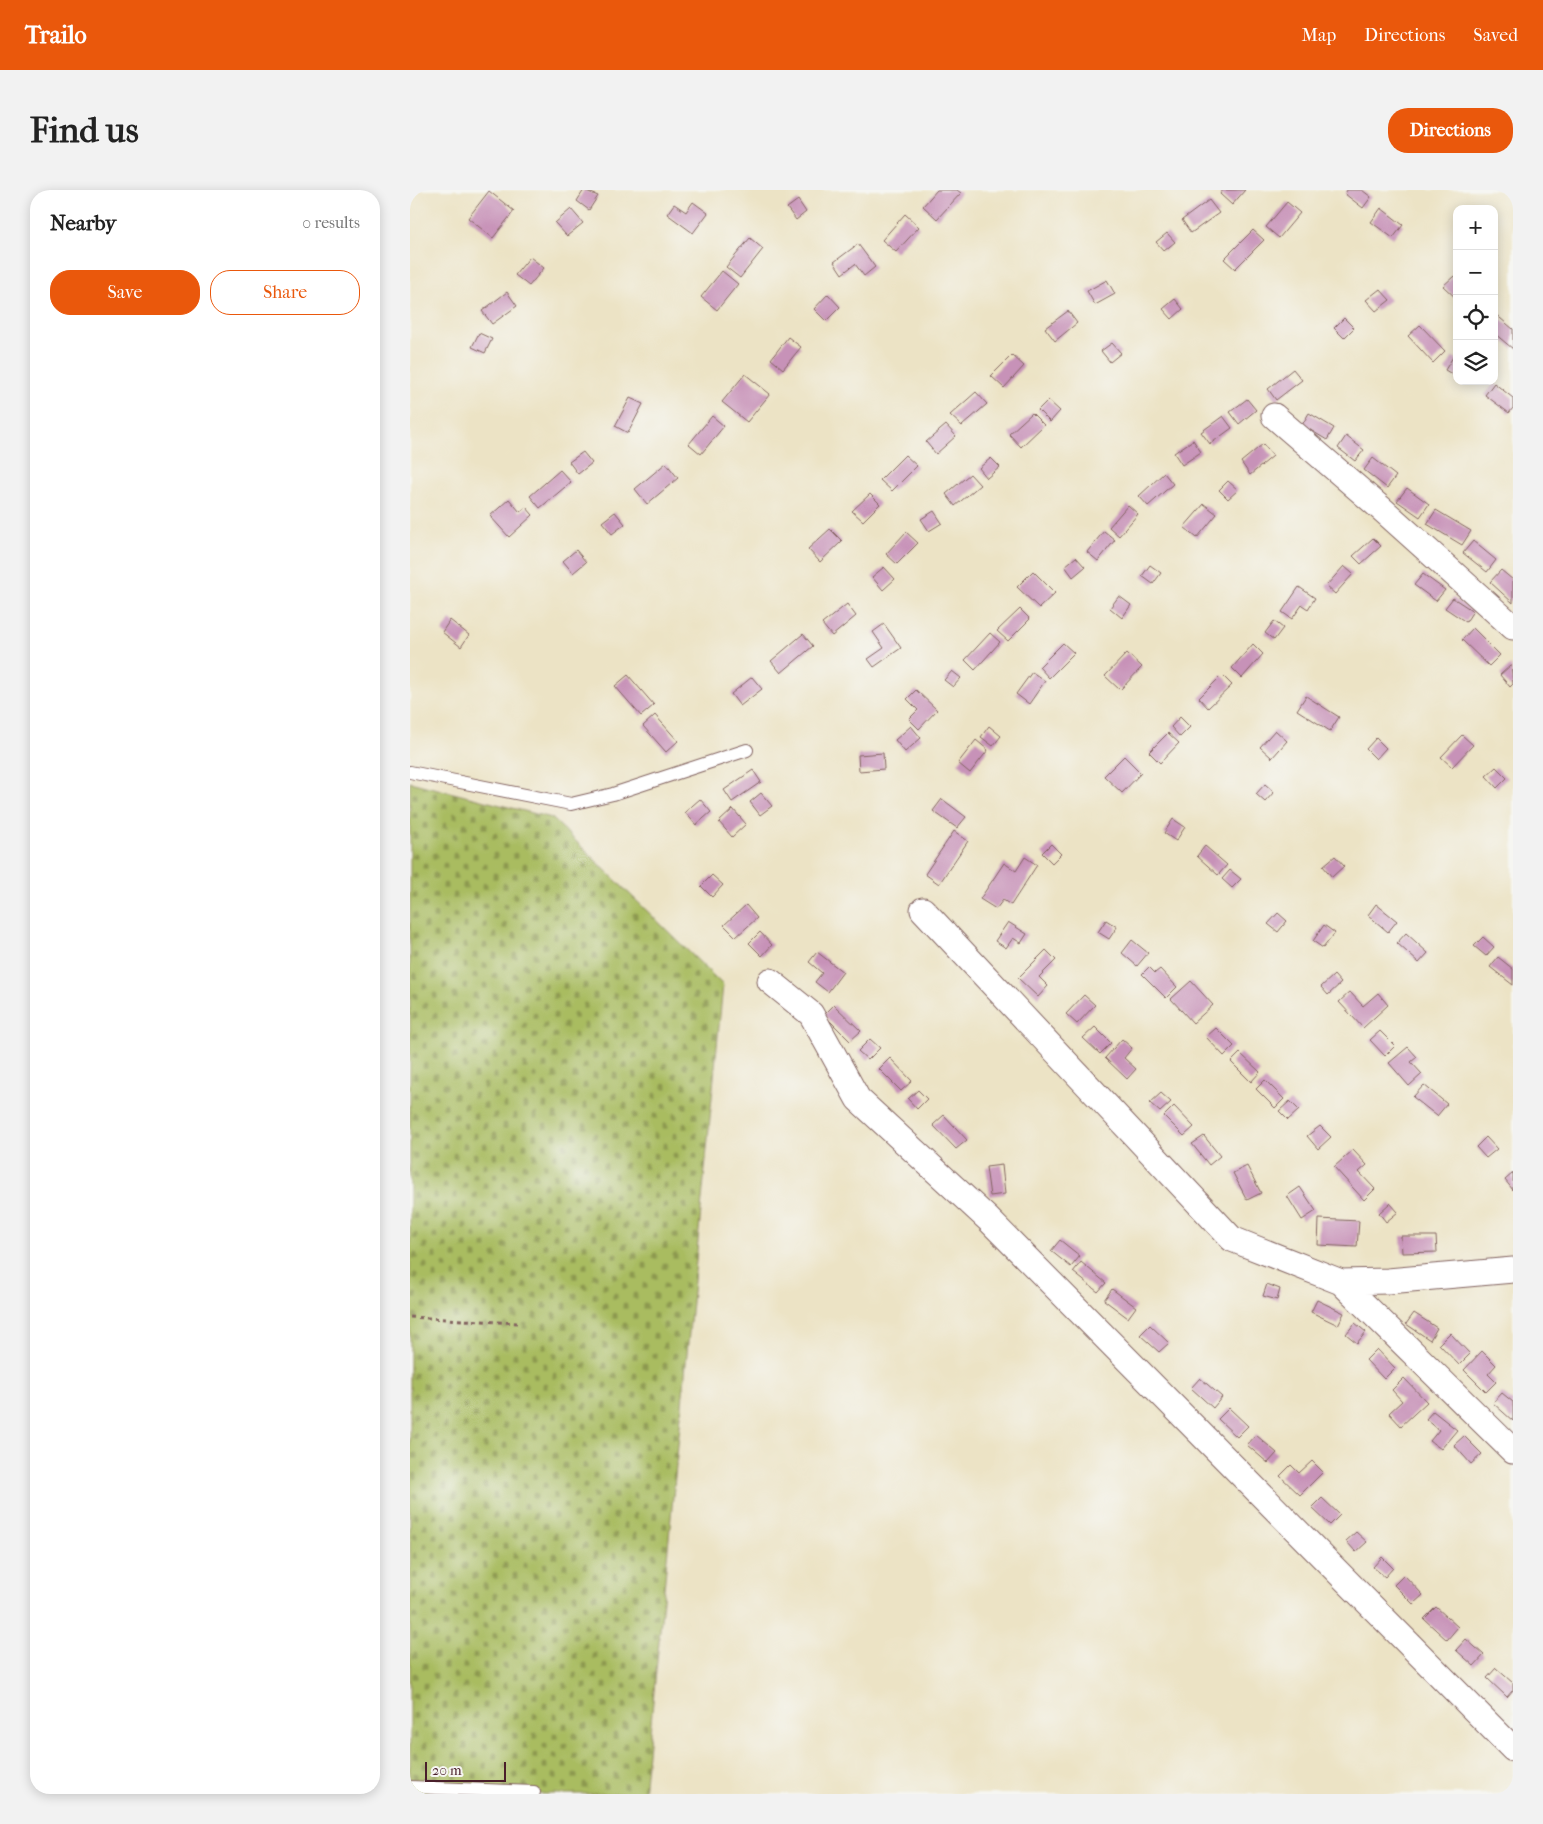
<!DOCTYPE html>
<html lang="en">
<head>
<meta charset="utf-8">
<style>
	body { margin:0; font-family:"IM FELL French Canon",serif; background:#f2f2f2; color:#222 }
	.controls { position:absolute; right:15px; top:15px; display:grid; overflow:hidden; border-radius:10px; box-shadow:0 2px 12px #0003 }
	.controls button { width:45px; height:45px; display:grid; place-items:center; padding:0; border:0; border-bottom:1px solid #e0e0e0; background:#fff; color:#222; font:25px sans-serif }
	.scale { position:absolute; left:15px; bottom:12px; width:81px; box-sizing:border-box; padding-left:5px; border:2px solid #4a1f2b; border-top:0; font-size:14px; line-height:18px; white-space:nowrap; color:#4a1f2b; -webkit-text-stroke:4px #f6f6f2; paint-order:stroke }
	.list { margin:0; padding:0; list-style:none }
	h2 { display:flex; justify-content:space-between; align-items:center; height:65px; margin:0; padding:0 20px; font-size:21px }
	h2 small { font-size:16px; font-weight:400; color:#767676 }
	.actions { display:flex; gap:10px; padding:15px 20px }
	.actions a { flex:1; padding:11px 0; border:1px solid #ea580c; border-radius:20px; text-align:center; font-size:18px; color:#ea580c }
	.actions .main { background:#ea580c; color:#fff }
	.icon { flex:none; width:28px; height:28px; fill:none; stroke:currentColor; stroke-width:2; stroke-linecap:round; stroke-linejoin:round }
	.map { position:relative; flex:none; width:1103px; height:1604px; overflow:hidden; border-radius:20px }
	header { display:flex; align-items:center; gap:30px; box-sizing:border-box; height:70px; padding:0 25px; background:#ea580c; color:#fff }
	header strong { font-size:24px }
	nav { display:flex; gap:28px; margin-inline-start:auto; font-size:18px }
	.intro { display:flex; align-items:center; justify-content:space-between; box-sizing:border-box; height:120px; padding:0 30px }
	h1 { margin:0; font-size:35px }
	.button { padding:12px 22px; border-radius:20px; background:#ea580c; color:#fff; font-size:18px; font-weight:700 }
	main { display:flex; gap:30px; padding:0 30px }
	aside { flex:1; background:#fff; border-radius:20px; box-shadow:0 2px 12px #0003 }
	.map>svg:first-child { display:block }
	.cemetery { fill:url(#cemetery-stones); stroke:#7a6e46 }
	.building { fill:#c792b8 }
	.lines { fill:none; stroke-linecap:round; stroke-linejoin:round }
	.service-casing { stroke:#836461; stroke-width:14 }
	.minor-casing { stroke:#836461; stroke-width:27 }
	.path { stroke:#836461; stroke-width:3; stroke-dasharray:4 4; stroke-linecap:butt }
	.service { stroke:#fff; stroke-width:12 }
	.minor { stroke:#fff; stroke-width:25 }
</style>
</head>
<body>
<header>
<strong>Trailo</strong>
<nav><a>Map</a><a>Directions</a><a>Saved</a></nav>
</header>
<div class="intro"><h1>Find us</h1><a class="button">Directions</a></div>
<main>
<aside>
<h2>Nearby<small>0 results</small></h2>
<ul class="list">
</ul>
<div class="actions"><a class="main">Save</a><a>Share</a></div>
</aside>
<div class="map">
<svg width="1103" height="1604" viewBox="0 0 1103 1604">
	<defs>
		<pattern id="cemetery-stones" width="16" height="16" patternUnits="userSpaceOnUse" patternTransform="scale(1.25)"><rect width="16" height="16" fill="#a9bc60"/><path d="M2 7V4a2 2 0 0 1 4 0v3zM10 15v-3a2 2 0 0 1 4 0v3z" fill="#8c984f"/></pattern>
	</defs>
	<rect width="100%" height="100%" fill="#f6f6f2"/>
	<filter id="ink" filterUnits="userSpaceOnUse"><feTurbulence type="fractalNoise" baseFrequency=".02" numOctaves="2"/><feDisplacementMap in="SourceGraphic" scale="10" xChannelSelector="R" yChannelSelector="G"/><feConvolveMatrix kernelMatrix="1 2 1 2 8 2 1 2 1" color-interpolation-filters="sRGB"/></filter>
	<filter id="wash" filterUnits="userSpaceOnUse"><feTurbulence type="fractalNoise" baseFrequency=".0096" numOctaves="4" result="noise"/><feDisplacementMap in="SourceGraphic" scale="20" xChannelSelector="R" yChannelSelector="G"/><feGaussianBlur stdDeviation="1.12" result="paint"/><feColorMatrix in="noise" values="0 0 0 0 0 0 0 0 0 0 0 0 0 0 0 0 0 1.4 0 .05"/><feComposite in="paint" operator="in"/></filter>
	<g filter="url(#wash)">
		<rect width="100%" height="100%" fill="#ece3c5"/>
		<path class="cemetery" d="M0,592L142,628L313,795L234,1604H0Z"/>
		<g id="blocks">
			<path class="building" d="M174,0L188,6L179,20L167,11Z
				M527,0H547L551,3L527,29L513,16Z
				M813,0H835L822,15L810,4Z
				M937,0H952L961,7L953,18L935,4Z
				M79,1L104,21L83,48L58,28Z
				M388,10L396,22L386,30L377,18Z
				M799,10L809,23L781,43L772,30Z
				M283,12L298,23L283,43L257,24L264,14L276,22Z
				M877,12L890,23L869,48L856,37Z
				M971,18L993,35L983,48L961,32Z
				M161,19L173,33L157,46L145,33Z
				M495,24L509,37L486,62L472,50Z
				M843,40L854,50L825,79L814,69Z
				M757,43L765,52L754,61L746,52Z
				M340,48L353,59L330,88L316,77Z
				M448,54L465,77L454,86L445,74L432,84L424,72Z
				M120,67L134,78L119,96L105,85Z
				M312,81L328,94L307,120L291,107Z
				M1044,86L1047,88V109L1033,96Z
				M697,90L705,104L685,115L677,101Z
				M970,99L980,110L966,121L956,110Z
				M97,102L107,116L82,134L72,121Z
				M418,104L430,117L416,131L404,119Z
				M765,109L773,119L762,129L753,119Z
				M658,121L667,133L645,151L635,138Z
				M1084,123L1103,139V159L1084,143Z
				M934,128L944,138L934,148L924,138Z
				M1010,135L1035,161L1023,173L998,146Z
				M69,143L82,149L75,163L62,157Z
				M378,147L391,157L373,179L361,169Z
				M702,153L711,163L700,172L691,161Z
				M602,165L614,176L594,198L581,186Z
				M1043,167L1047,169V187L1035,180Z
				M883,179L892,190L866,210L858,199Z
				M335,184L360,204L337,232L312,212Z
				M1084,193L1103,208V218L1099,223L1075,205Z
				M566,202L577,214L552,236L540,225Z
				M220,208L233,214L218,243L205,236Z
				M837,209L846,220L829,234L820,222Z
				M638,210L650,221L640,232L628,220Z
				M622,223L634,235L611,257L599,244Z
				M899,223L924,238L917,250L892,235Z
				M302,226L314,236L291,264L279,254Z
				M813,226L822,238L800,254L791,242Z
				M536,235L546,246L526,264L516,252Z
				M936,246L954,260L945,271L928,258Z
				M783,250L791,262L772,275L764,263Z
				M853,254L863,266L840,285L831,272Z
				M173,262L182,273L168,284L159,272Z
				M495,265L507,276L482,301L470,290Z
				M581,268L590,277L577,288L569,278Z
				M963,268L986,286L977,298L954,280Z
				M256,273L268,288L237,314L225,299Z
				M150,280L161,292L130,318L120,306Z
				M754,283L763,294L738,316L729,306Z
				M560,284L570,295L545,316L536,304Z
				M818,291L828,300L818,309L809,300Z
				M997,298L1019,314L1010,327L987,311Z
				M460,304L470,314L453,331L442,321Z
				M99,309L110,322L116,317L123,325L99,347L80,326Z
				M794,314L807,324L787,348L774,337Z
				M718,315L728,324L709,346L699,337Z
				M1026,320L1061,341L1052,355L1017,334Z
				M524,321L532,333L519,341L511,329Z
				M205,322L215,334L202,344L192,332Z
				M420,339L432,351L410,372L398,359Z
				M694,341L705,350L688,371L677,362Z
				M496,342L508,353L487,374L476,364Z
				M963,348L971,356L951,374L943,366Z
				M1063,351L1086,370L1077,382L1053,363Z
				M166,360L176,372L163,383L153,371Z
				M666,367L675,377L663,387L655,376Z
				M740,375L751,383L743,394L732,386Z
				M934,376L943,384L925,404L916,396Z
				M474,377L485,389L473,400L462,387Z
				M1091,380L1103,390V413L1080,392Z
				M623,381L645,403L629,418L607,397Z
				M1013,384L1035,400L1026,411L1004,395Z
				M889,397L905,408L898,419L892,415L882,429L872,422Z
				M709,406L721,415L712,428L700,418Z
				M1043,408L1063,421L1056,432L1035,418Z
				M437,414L446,426L422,446L412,434Z
				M610,419L620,429L598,451L587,441Z
				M40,430L59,445L51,457L32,442Z
				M864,431L873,438L864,450L855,443Z
				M474,434L491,458L464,477L458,469L474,458L463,442Z
				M1063,438L1090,465L1079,476L1052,450Z
				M580,443L590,452L565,480L555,470Z
				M393,444L403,456L371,483L361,471Z
				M653,453L664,463L639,488L629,477Z
				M843,454L853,464L832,488L822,478Z
				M717,463L732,477L710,500L695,486Z
				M1101,475L1103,494L1100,497L1090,485Z
				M542,481L551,488L543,497L534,490Z
				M622,482L635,491L619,514L606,504Z
				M218,485L244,515L231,526L205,496Z
				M812,485L822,495L798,518L789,508Z
				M342,487L352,499L330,516L321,504Z
				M506,500L527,520L509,539L499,529L508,520L497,509Z
				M896,506L929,527L920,541L887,520Z
				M245,525L268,551L256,562L233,536Z
				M770,527L780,537L770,547L761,537Z
				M501,536L511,548L495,562L485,550Z
				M579,536L591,546L583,556L571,547Z
				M865,540L877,551L862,568L850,557Z
				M758,543L769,553L750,573L739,562Z
				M1052,545L1063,555L1042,577L1031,567Z
				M966,548L976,558L966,569L956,559Z
				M566,550L578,560L560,583L548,573Z
				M473,563L474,579L449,581L448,565Z
				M714,566L731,583L712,603L694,586Z
				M1086,577L1097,588L1087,598L1076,586Z
				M343,580L351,592L322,612L314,600Z
				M855,594L864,602L855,612L846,604Z
				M351,603L362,616L350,625L340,612Z
				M290,609L301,622L286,635L275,622Z
				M532,609L556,627L547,638L523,621Z
				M323,619L336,634L322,647L309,632Z
				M763,629L775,637L766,651L754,643Z
				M544,641L558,651L529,694L515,684Z
				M641,654L651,664L642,673L632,663Z
				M795,656L817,675L808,685L787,666Z
				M925,666L934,676L922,687L913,676Z
				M615,667L627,675L601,715L593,710L586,719L570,709L594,673L606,681Z
				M820,680L831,689L822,698L812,689Z
				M302,685L313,695L302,707L291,696Z
				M966,714L987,731L978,742L958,725Z
				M336,715L347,728L326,747L314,735Z
				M868,723L877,731L868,742L858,734Z
				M696,730L707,737L699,749L688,742Z
				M598,732L617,744L611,753L603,748L596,758L585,751Z
				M914,735L925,743L913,758L903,751Z
				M350,742L362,755L352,766L339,753Z
				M996,743L1018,763L1009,773L987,753Z
				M1073,747L1084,757L1076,766L1064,756Z
				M722,750L738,763L727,776L712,763Z
				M636,760L646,770L629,787L638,796L628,807L608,788Z
				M407,762L433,782L418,802L405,792L412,783L399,772Z
				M1088,767L1103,779V795L1080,777Z
				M739,777L745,783L750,779L767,797L756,808L732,784Z
				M924,785L931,793L918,805L911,797Z
				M781,791L803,815L783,833L761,809Z
				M940,802L953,816L968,803L978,815L953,838L929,812Z
				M674,805L685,815L667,834L656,824Z
				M424,815L451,841L440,851L414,825Z
				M685,837L701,853L690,864L673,848Z
				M806,838L824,856L814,866L796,847Z
				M970,841L985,856L975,866L960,850Z
				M460,849L470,858L458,870L448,861Z
				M712,849L722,858L714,868L726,879L717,889L695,868Z
				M998,857L1007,867L1001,872L1012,884L999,896L979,873Z
				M830,863L850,882L841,892L821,872Z
				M480,868L502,891L491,901L469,879Z
				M855,890L874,909L865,918L846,899Z
				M1014,895L1037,914L1027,926L1003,907Z
				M508,900L517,909L507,919L498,909Z
				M751,903L761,912L750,922L740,913Z
				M880,911L889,920L878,930L869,921Z
				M764,916L784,937L774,946L754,926Z
				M534,925L557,950L546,959L523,935Z
				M910,936L921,947L908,959L897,946Z
				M794,946L810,966L799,975L782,954Z
				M1076,947L1087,959L1076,968L1066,957Z
				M943,960L957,975L949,982L965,999L954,1010L924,977Z
				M592,975L595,1004L580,1006L576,977Z
				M837,976L851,1003L837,1010L823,983Z
				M1103,983V1000L1095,990Z
				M890,997L906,1021L892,1030L877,1006Z
				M980,1013L988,1022L976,1032L969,1023Z
				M909,1029L949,1031L947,1057L908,1055Z
				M991,1046H1026L1027,1062L992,1063Z
				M650,1050L670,1066L661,1077L641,1061Z
				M671,1072L696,1093L688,1102L663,1082Z
				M857,1094L870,1099L867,1110L853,1106Z
				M702,1099L726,1117L718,1128L694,1110Z
				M907,1110L934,1123L928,1135L901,1122Z
				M1004,1123L1027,1138L1020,1150L996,1134Z
				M945,1133L956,1142L947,1153L936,1144Z
				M740,1135L759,1153L749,1162L730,1145Z
				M1040,1143L1060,1164L1049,1175L1029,1154Z
				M967,1159L985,1178L974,1189L956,1170Z
				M1072,1161L1086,1175L1078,1184L1086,1192L1076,1202L1054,1180Z
				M790,1188L812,1207L803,1218L781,1198Z
				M994,1188L1017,1212L991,1236L979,1223L992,1211L982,1200Z
				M1092,1203L1103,1212V1231L1083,1213Z
				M819,1218L838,1236L827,1247L808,1229Z
				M1023,1221L1047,1240L1031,1259L1020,1251L1029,1240L1016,1229Z
				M846,1245L867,1263L858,1273L837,1255Z
				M1054,1246L1072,1264L1061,1274L1044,1255Z
				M902,1271L913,1282L890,1305L870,1286L881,1275L889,1283Z
				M912,1308L930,1325L920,1335L902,1318Z
				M946,1342L957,1352L946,1362L936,1351Z
				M972,1367L983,1378L975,1387L963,1377Z
				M994,1385L1013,1405L1003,1414L984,1395Z
				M1026,1417L1048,1437L1037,1450L1014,1429Z
				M1056,1449L1074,1465L1064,1476L1046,1460Z
				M1086,1478L1103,1493V1500L1097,1507L1077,1488Z"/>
		</g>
	</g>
	<g filter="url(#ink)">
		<use href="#blocks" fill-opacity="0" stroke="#836461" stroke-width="1"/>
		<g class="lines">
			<g class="service-casing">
				<path id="service" d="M0,582L161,614L203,604L337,560
					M0,1597L124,1602"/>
			</g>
			<g class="minor-casing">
				<path id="minor" d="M864,226L974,321L1103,437
					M513,720L822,1049L931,1092L978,1091L1103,1080
					M360,791L401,824L448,909L578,1029L1103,1559
					M931,1092L1103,1261"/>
			</g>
			<path class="path" d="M0,1127L107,1133"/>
			<use href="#service" class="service"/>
			<use href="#minor" class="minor"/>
		</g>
	</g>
</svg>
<div class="controls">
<button>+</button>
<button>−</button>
<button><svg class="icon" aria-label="locate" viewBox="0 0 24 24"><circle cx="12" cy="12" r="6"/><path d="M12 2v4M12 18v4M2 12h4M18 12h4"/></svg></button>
<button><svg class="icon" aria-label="layers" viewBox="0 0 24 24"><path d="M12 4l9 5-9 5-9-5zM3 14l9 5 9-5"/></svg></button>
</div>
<div class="scale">20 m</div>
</div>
</main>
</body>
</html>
